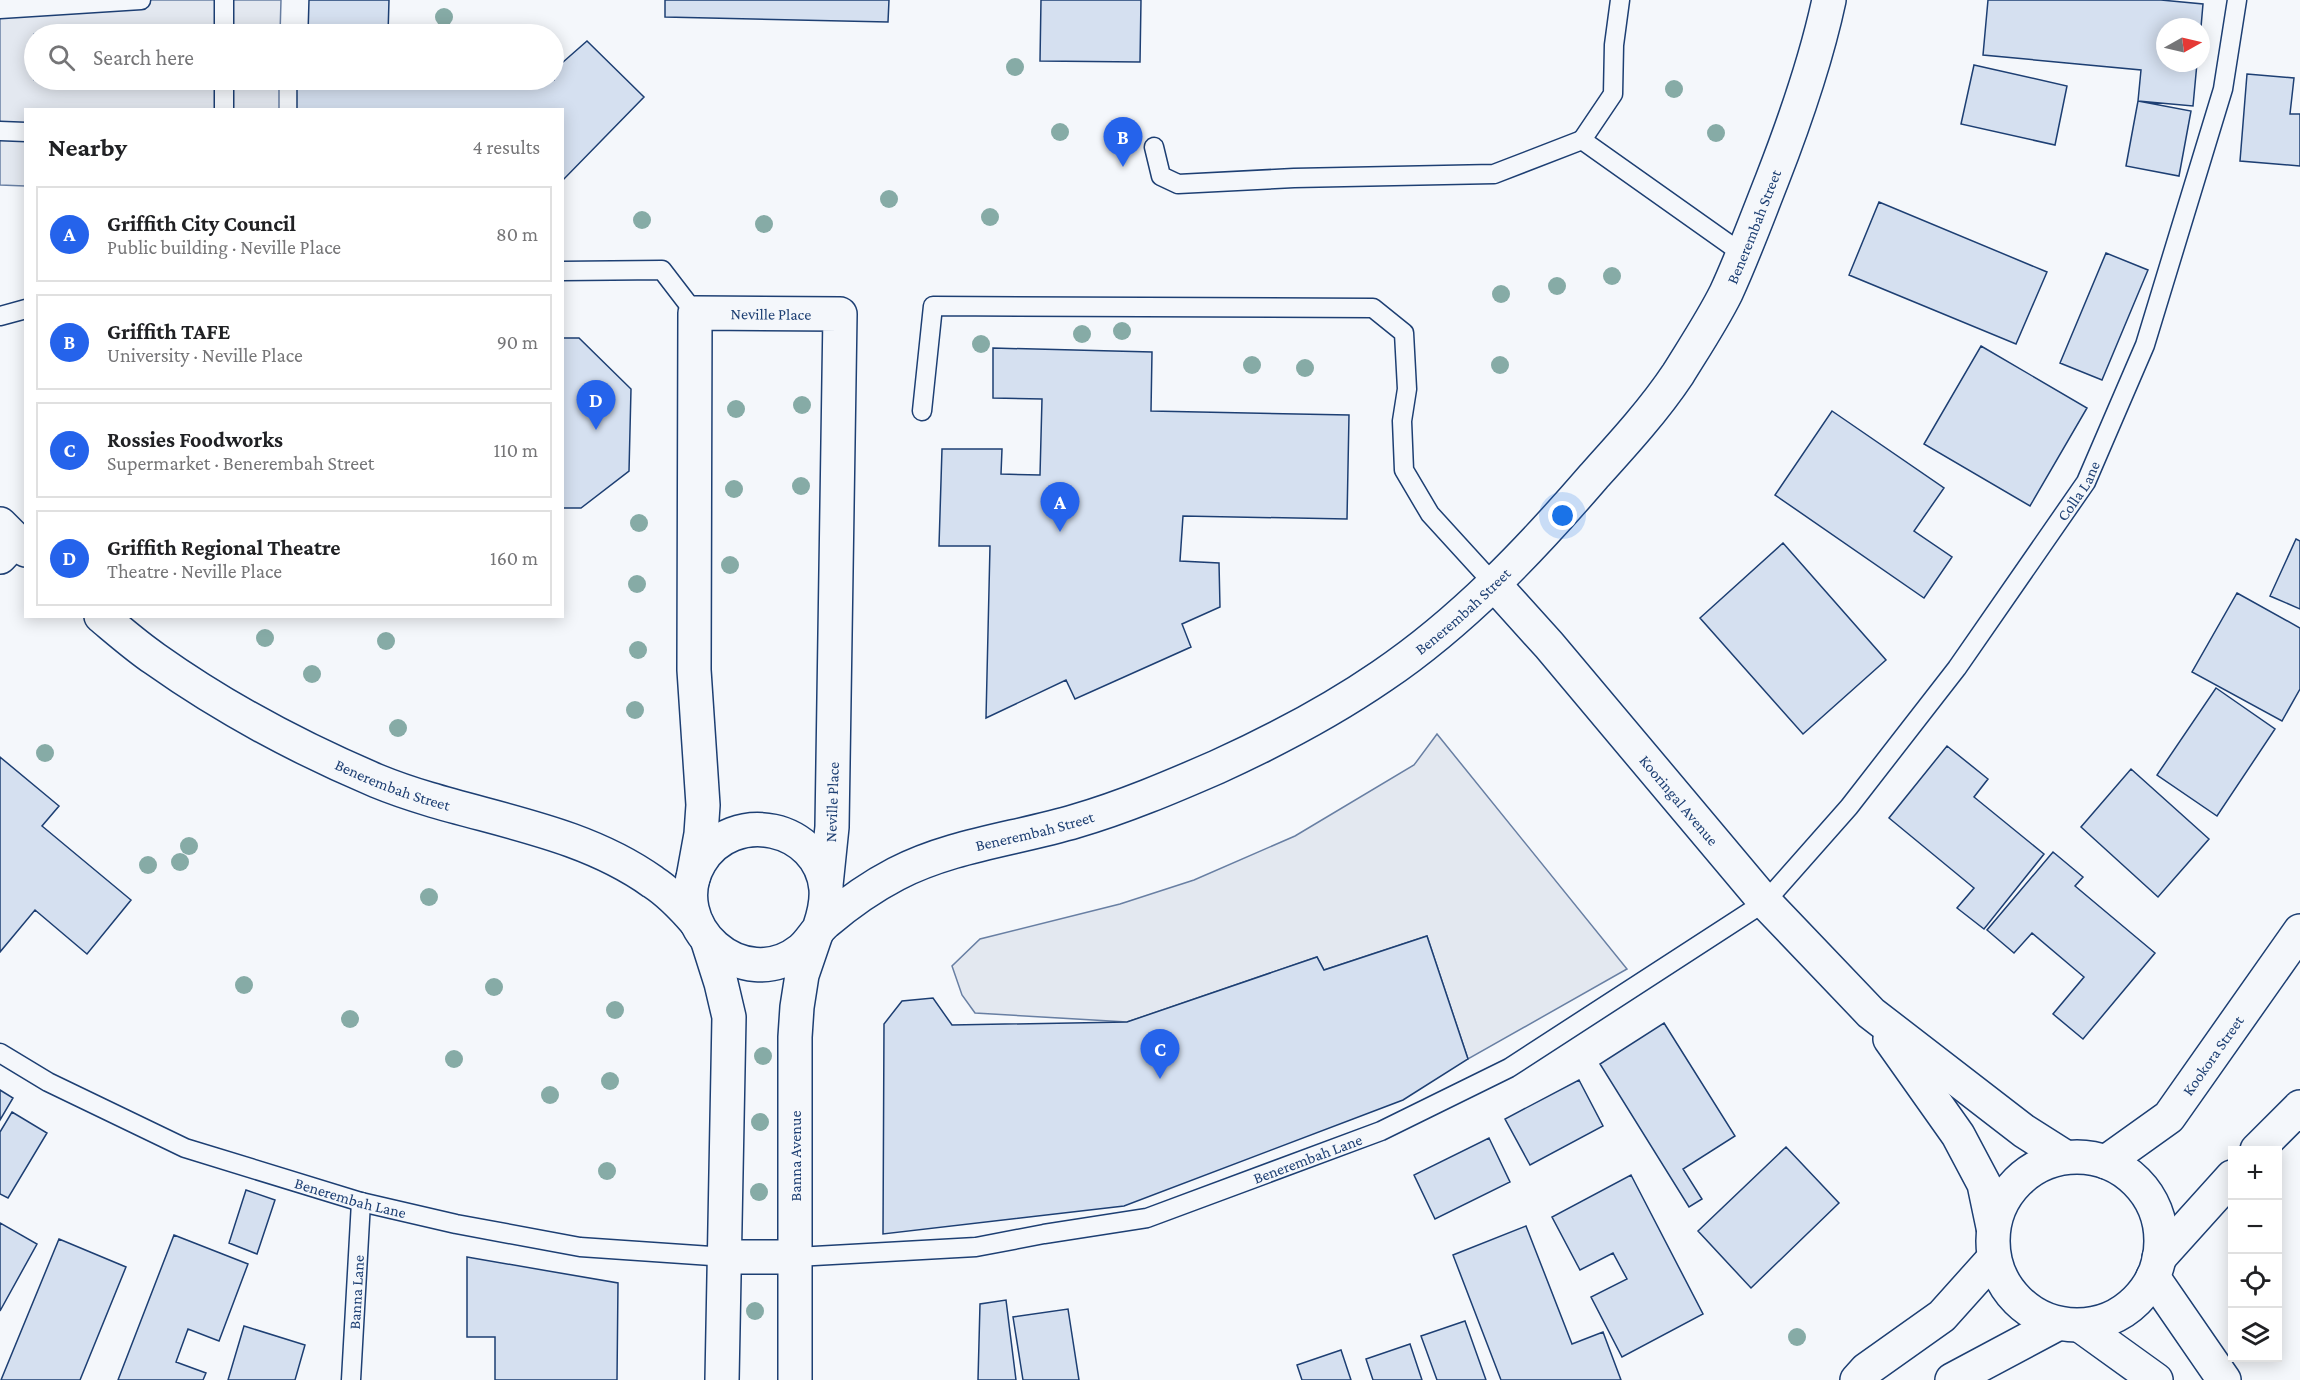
<!DOCTYPE html>
<html lang="en">
<head>
<meta charset="utf-8">
<style>
	body { margin:0; font-family:"Crimson Pro",serif; background:#f6f6f6; color:#202124 }
	.controls { position:absolute; right:18px; bottom:18px; display:grid; overflow:hidden; border-radius:0px; box-shadow:0 3px 15px #0003 }
	.controls button { width:54px; height:54px; display:grid; place-items:center; padding:0; border:0; border-bottom:2px solid #e0e0e0; background:#fff; color:#202124; font:30px sans-serif }
	.compass { position:absolute; left:2156px; top:18px; width:54px; height:54px; border-radius:50%; background:#fff; box-shadow:0 3px 15px #0003; rotate:82deg }
	.you { position:absolute; left:1563px; top:516px; width:21px; height:21px; margin:-15px; border:4px solid #fff; border-radius:50%; background:#1a73e8; box-shadow:0 0 0 9px #1a73e833 }
	.badge { display:grid; place-items:center; width:39px; height:39px; border-radius:50%; background:#2563eb; color:#fff; font-size:20px; font-weight:700 }
	.pin { position:absolute; translate:-50% -50px; filter:drop-shadow(0 2px 3px #0008) }
	.pin::after { content:''; position:absolute; top:32px; width:21px; height:18px; background:inherit; clip-path:polygon(0 0,100% 0,50% 100%) }
	.list { margin:0; padding:0; list-style:none }
	h2 { display:flex; justify-content:space-between; align-items:center; height:78px; margin:0; padding:0 24px; font-size:26px }
	h2 small { font-size:20px; font-weight:400; color:#757577 }
	.list li { display:grid; grid-template-columns:39px 1fr auto; gap:18px; align-items:center; box-sizing:border-box; height:96px; margin:0 12px 12px; padding:0 12px; border:2px solid #e0e0e0; border-radius:0px }
	.list b { display:block; font-size:22px; white-space:nowrap }
	.list p { margin:0; font-size:20px; white-space:nowrap; color:#757577 }
	.list em { font-size:20px; font-style:normal; color:#757577 }
	.icon { flex:none; width:33px; height:33px; fill:none; stroke:currentColor; stroke-width:2; stroke-linecap:round; stroke-linejoin:round }
	.map { position:relative; flex:none; width:2300px; height:1380px; overflow:hidden }
	.search { position:absolute; background:#fff; box-shadow:0 3px 15px #0003; left:24px; top:24px; width:540px; height:66px; display:flex; align-items:center; gap:15px; box-sizing:border-box; padding:0 21px; border-radius:33px; color:#757577; font-size:22px }
	.panel { position:absolute; background:#fff; box-shadow:0 3px 15px #0003; left:24px; top:108px; width:540px; height:510px; border-radius:0px }
	.map>svg:first-child { display:block }
	.parking { fill:#e3e8f0; stroke:#687fa3; stroke-width:1.5 }
	.building { fill:#d5e0f0; stroke:#1d3f73; stroke-width:1.5 }
	.lines { fill:none; stroke-linecap:round; stroke-linejoin:round }
	.lane-casing { stroke:#1d3f73; stroke-width:21 }
	.street-casing { stroke:#1d3f73; stroke-width:36 }
	.secondary-casing { stroke:#1d3f73; stroke-width:36 }
	.primary-casing { stroke:#1d3f73; stroke-width:36 }
	.lane { stroke:#f4f7fb; stroke-width:18 }
	.street { stroke:#f4f7fb; stroke-width:33 }
	.secondary { stroke:#f4f7fb; stroke-width:33 }
	.primary { stroke:#f4f7fb; stroke-width:33 }
	.tree { fill:#86aba6 }
	.labels { text-anchor:middle; dominant-baseline:central; stroke-width:4.5; stroke-linejoin:round; paint-order:stroke }
	.street-label { font-size:16px; fill:#1d3f73; stroke:#f4f7fb }
</style>
</head>
<body>
<div class="map">
<svg width="2300" height="1380" viewBox="0 0 2300 1380">
	<rect width="100%" height="100%" fill="#f4f7fb"/>
	<path class="parking" d="M0,0H281L280,34H34V80H279V109L26,110L25,186L0,185Z
		M1437,734L1627,969L1468,1059L1427,936L1324,970L1317,957L1127,1022L975,1013L962,995L952,966L980,939L1120,904L1194,880L1295,836L1414,765Z"/>
	<path class="building" d="M309,0H389L388,34H308Z
		M665,0H889L888,22L665,17Z
		M1041,0H1141L1140,62L1040,61Z
		M1988,0H2161L2203,4L2201,27H2165V63H2197L2193,106L2138,101L2141,70L1983,55Z
		M587,41L644,97L562,181V110H297V80H404V86L536,85L542,80H554V70Z
		M1974,65L2067,86L2055,145L1961,124Z
		M2247,74L2294,78L2290,114H2300V166L2240,161Z
		M2138,101L2191,111L2179,176L2126,166Z
		M1879,202L2047,272L2016,344L1849,275Z
		M2106,253L2148,270L2102,380L2060,363Z
		M562,338H579L631,389L629,471L581,508H562Z
		M1981,346L2087,408L2030,506L1924,444Z
		M993,348L1152,352L1151,411L1349,415L1347,519L1183,516L1180,561L1219,563L1220,607L1182,624L1191,647L1075,699L1066,680L986,718L990,546H939L942,449H1002L1001,474L1040,475L1042,399L993,398Z
		M1832,411L1944,488L1914,531L1952,557L1924,598L1775,495Z
		M2296,539L2300,541V609L2270,596Z
		M1783,543L1886,660L1803,734L1700,618Z
		M2237,593L2300,628V689L2282,721L2192,672Z
		M2216,688L2275,729L2217,816L2157,775Z
		M1947,746L1988,779L1974,797L2044,854L1984,929L1957,908L1974,888L1889,818Z
		M0,757L59,806L42,826L131,900L87,954L35,910L0,952Z
		M2131,769L2209,839L2158,897L2081,827Z
		M2053,852L2083,877L2075,886L2155,953L2083,1039L2053,1014L2084,977L2032,933L2014,953L1987,930Z
		M1427,936L1468,1059L1403,1100L1124,1206L883,1234L884,1024L902,1001L933,998L952,1025L1127,1022L1317,957L1324,970Z
		M1664,1023L1735,1136L1683,1169L1702,1199L1689,1207L1600,1064Z
		M1579,1080L1603,1126L1530,1165L1505,1119Z
		M0,1090L13,1098L0,1120Z
		M12,1112L47,1133L8,1198L0,1194V1132Z
		M1489,1138L1510,1182L1435,1219L1414,1175Z
		M1786,1147L1839,1203L1751,1288L1698,1231Z
		M1631,1175L1703,1314L1622,1357L1591,1297L1627,1279L1613,1253L1580,1270L1552,1217Z
		M246,1190L275,1200L257,1254L229,1243Z
		M0,1223L37,1244L0,1311Z
		M1526,1226L1572,1344L1603,1332L1621,1380H1501L1453,1255Z
		M174,1235L248,1264L219,1341L188,1329L176,1362L206,1373L203,1380H118Z
		M59,1239L126,1267L80,1380H1Z
		M467,1257L618,1283L617,1380H495V1337H467Z
		M1006,1300L1016,1380H978L980,1304Z
		M1068,1309L1079,1380H1023L1013,1317Z
		M1465,1321L1486,1380H1437L1421,1336Z
		M244,1326L305,1345L295,1380H228Z
		M1410,1344L1422,1380H1373L1366,1359Z
		M1341,1350L1351,1380H1302L1297,1365Z"/>
	<g class="lines">
		<g class="lane-casing">
			<g id="lane">
				<path d="M224,0V34"/>
				<path d="M0,9L141,0"/>
				<path d="M224,80V110"/>
				<path d="M0,131L26,132"/>
				<path d="M1582,140L1613,94L1614,45L1620,0"/>
				<path d="M1154,147L1161,176L1178,184L1294,178L1494,174L1582,140L1743,254"/>
				<path d="M562,271L662,270L695,313"/>
				<path d="M0,316L26,309"/>
				<path d="M922,411L933,306L1373,308L1404,333L1407,389L1402,421L1404,470L1430,514L1493,583"/>
				<path id="s1" d="M0,1053L48,1082L185,1148L361,1202L456,1224L580,1247L726,1257"/>
				<path id="s2" d="M796,1257L976,1247L1044,1234L1147,1218L1381,1131L1509,1068L1765,902L1849,807L1957,668L2086,482L2145,345L2223,89L2237,0"/>
				<path id="s3" d="M351,1380L361,1202"/>
			</g>
		</g>
		<g class="street-casing">
			<g id="street">
				<path id="s4" d="M693,878L701,834L703,805L694,670L695,313L840,314L832,827L826,885"/>
				<path d="M2257,1150L2300,1107"/>
				<path id="s5" d="M2106,1162L2169,1117L2300,931"/>
				<path d="M2159,1258L2232,1177"/>
				<path d="M1857,1380L1866,1370L1942,1316L1994,1258"/>
				<path d="M1952,1380L2057,1324"/>
			</g>
		</g>
		<g class="secondary-casing">
			<g id="secondary">
				<path d="M0,557L15,541"/>
				<path id="s6" d="M1493,583L1549,645L1765,902L1871,1013L2024,1131L2065,1157"/>
				<path d="M1890,1039L1958,1135L1984,1184L1993,1227"/>
				<circle cx="2077" cy="1241" r="84"/>
				<path d="M2153,1277L2224,1380"/>
				<path d="M2081,1326L2156,1380"/>
			</g>
		</g>
		<g class="primary-casing">
			<g id="primary">
				<path d="M0,524L26,550"/>
				<path id="s7" d="M101,616C119,631 136,646 155,659C224,708 299,748 377,781C467,818 572,824 653,882C670,893 683,907 696,922"/>
				<path id="s8" d="M820,926C824,914 827,902 826,889C820,826 733,807 700,862C663,925 743,996 801,950C811,942 816,930 826,922C847,904 871,887 896,874C952,845 1016,839 1076,821C1124,807 1171,787 1217,767C1274,741 1331,711 1382,676C1462,622 1531,549 1594,476C1623,444 1654,410 1678,374C1694,348 1712,321 1726,293C1743,256 1757,218 1772,180C1795,121 1816,61 1829,0"/>
				<path d="M708,942L721,983L729,1017L722,1380"/>
				<path d="M726,1257H796"/>
				<path d="M795,1380V1037L797,1007L802,975L816,934"/>
			</g>
		</g>
		<use href="#lane" class="lane"/>
		<use href="#street" class="street"/>
		<use href="#secondary" class="secondary"/>
		<use href="#primary" class="primary"/>
	</g>
	<g class="tree">
		<circle cx="444" cy="17" r="9"/>
		<circle cx="1015" cy="67" r="9"/>
		<circle cx="1674" cy="89" r="9"/>
		<circle cx="1060" cy="132" r="9"/>
		<circle cx="1716" cy="133" r="9"/>
		<circle cx="889" cy="199" r="9"/>
		<circle cx="990" cy="217" r="9"/>
		<circle cx="642" cy="220" r="9"/>
		<circle cx="764" cy="224" r="9"/>
		<circle cx="1612" cy="276" r="9"/>
		<circle cx="1557" cy="286" r="9"/>
		<circle cx="1501" cy="294" r="9"/>
		<circle cx="1122" cy="331" r="9"/>
		<circle cx="1082" cy="334" r="9"/>
		<circle cx="981" cy="344" r="9"/>
		<circle cx="1252" cy="365" r="9"/>
		<circle cx="1500" cy="365" r="9"/>
		<circle cx="1305" cy="368" r="9"/>
		<circle cx="802" cy="405" r="9"/>
		<circle cx="736" cy="409" r="9"/>
		<circle cx="801" cy="486" r="9"/>
		<circle cx="734" cy="489" r="9"/>
		<circle cx="639" cy="523" r="9"/>
		<circle cx="730" cy="565" r="9"/>
		<circle cx="637" cy="584" r="9"/>
		<circle cx="265" cy="638" r="9"/>
		<circle cx="386" cy="641" r="9"/>
		<circle cx="638" cy="650" r="9"/>
		<circle cx="312" cy="674" r="9"/>
		<circle cx="635" cy="710" r="9"/>
		<circle cx="398" cy="728" r="9"/>
		<circle cx="45" cy="753" r="9"/>
		<circle cx="189" cy="846" r="9"/>
		<circle cx="180" cy="862" r="9"/>
		<circle cx="148" cy="865" r="9"/>
		<circle cx="429" cy="897" r="9"/>
		<circle cx="244" cy="985" r="9"/>
		<circle cx="494" cy="987" r="9"/>
		<circle cx="615" cy="1010" r="9"/>
		<circle cx="350" cy="1019" r="9"/>
		<circle cx="763" cy="1056" r="9"/>
		<circle cx="454" cy="1059" r="9"/>
		<circle cx="610" cy="1081" r="9"/>
		<circle cx="550" cy="1095" r="9"/>
		<circle cx="760" cy="1122" r="9"/>
		<circle cx="607" cy="1171" r="9"/>
		<circle cx="759" cy="1192" r="9"/>
		<circle cx="755" cy="1311" r="9"/>
		<circle cx="1797" cy="1337" r="9"/>
	</g>
	<g class="labels">
		<g class="street-label">
			<text stroke="none"><textPath href="#s8" startOffset="1635">Benerembah Street</textPath></text>
			<text stroke="none"><textPath href="#s4" startOffset="642">Neville Place</textPath></text>
			<text stroke="none"><textPath href="#s2" startOffset="1569">Colla Lane</textPath></text>
			<text stroke="none"><textPath href="#s8" startOffset="1148">Benerembah Street</textPath></text>
			<text stroke="none"><textPath href="#s7" startOffset="339">Benerembah Street</textPath></text>
			<text stroke="none"><textPath href="#s6" startOffset="286">Kooringal Avenue</textPath></text>
			<text transform="translate(832 802) rotate(-88)">Neville Place</text>
			<text stroke="none"><textPath href="#s8" startOffset="662">Benerembah Street</textPath></text>
			<text stroke="none"><textPath href="#s5" startOffset="153">Kookora Street</textPath></text>
			<text transform="translate(795 1156) rotate(-90)">Banna Avenue</text>
			<text stroke="none"><textPath href="#s2" startOffset="525">Benerembah Lane</textPath></text>
			<text stroke="none"><textPath href="#s1" startOffset="381">Benerembah Lane</textPath></text>
			<text stroke="none"><textPath href="#s3" startOffset="88">Banna Lane</textPath></text>
		</g>
	</g>
</svg>
<div class="controls">
<button>+</button>
<button>−</button>
<button><svg class="icon" aria-label="locate" viewBox="0 0 24 24"><circle cx="12" cy="12" r="6"/><path d="M12 2v4M12 18v4M2 12h4M18 12h4"/></svg></button>
<button><svg class="icon" aria-label="layers" viewBox="0 0 24 24"><path d="M12 4l9 5-9 5-9-5zM3 14l9 5 9-5"/></svg></button>
</div>
<svg class="compass" viewBox="-18 -18 36 36"><path d="M0-13l5 13h-10z" fill="#e53935"/><path d="M0 13l5-13h-10z" fill="#757577"/></svg>
<div class="you"></div>
<div class="pin badge" style="left:1060px;top:532px">A</div>
<div class="pin badge" style="left:1123px;top:167px">B</div>
<div class="pin badge" style="left:1160px;top:1079px">C</div>
<div class="pin badge" style="left:596px;top:430px">D</div>
<div class="search"><svg class="icon" aria-label="search" viewBox="0 0 24 24"><circle cx="10" cy="10" r="6"/><path d="M15 15l6 6"/></svg>Search here</div>
<section class="panel">
<h2>Nearby<small>4 results</small></h2>
<ul class="list">
<li><span class="badge">A</span><div><b>Griffith City Council</b><p>Public building · Neville Place</p></div><em>80 m</em></li>
<li><span class="badge">B</span><div><b>Griffith TAFE</b><p>University · Neville Place</p></div><em>90 m</em></li>
<li><span class="badge">C</span><div><b>Rossies Foodworks</b><p>Supermarket · Benerembah Street</p></div><em>110 m</em></li>
<li><span class="badge">D</span><div><b>Griffith Regional Theatre</b><p>Theatre · Neville Place</p></div><em>160 m</em></li>
</ul>
</section>
</div>
</body>
</html>
